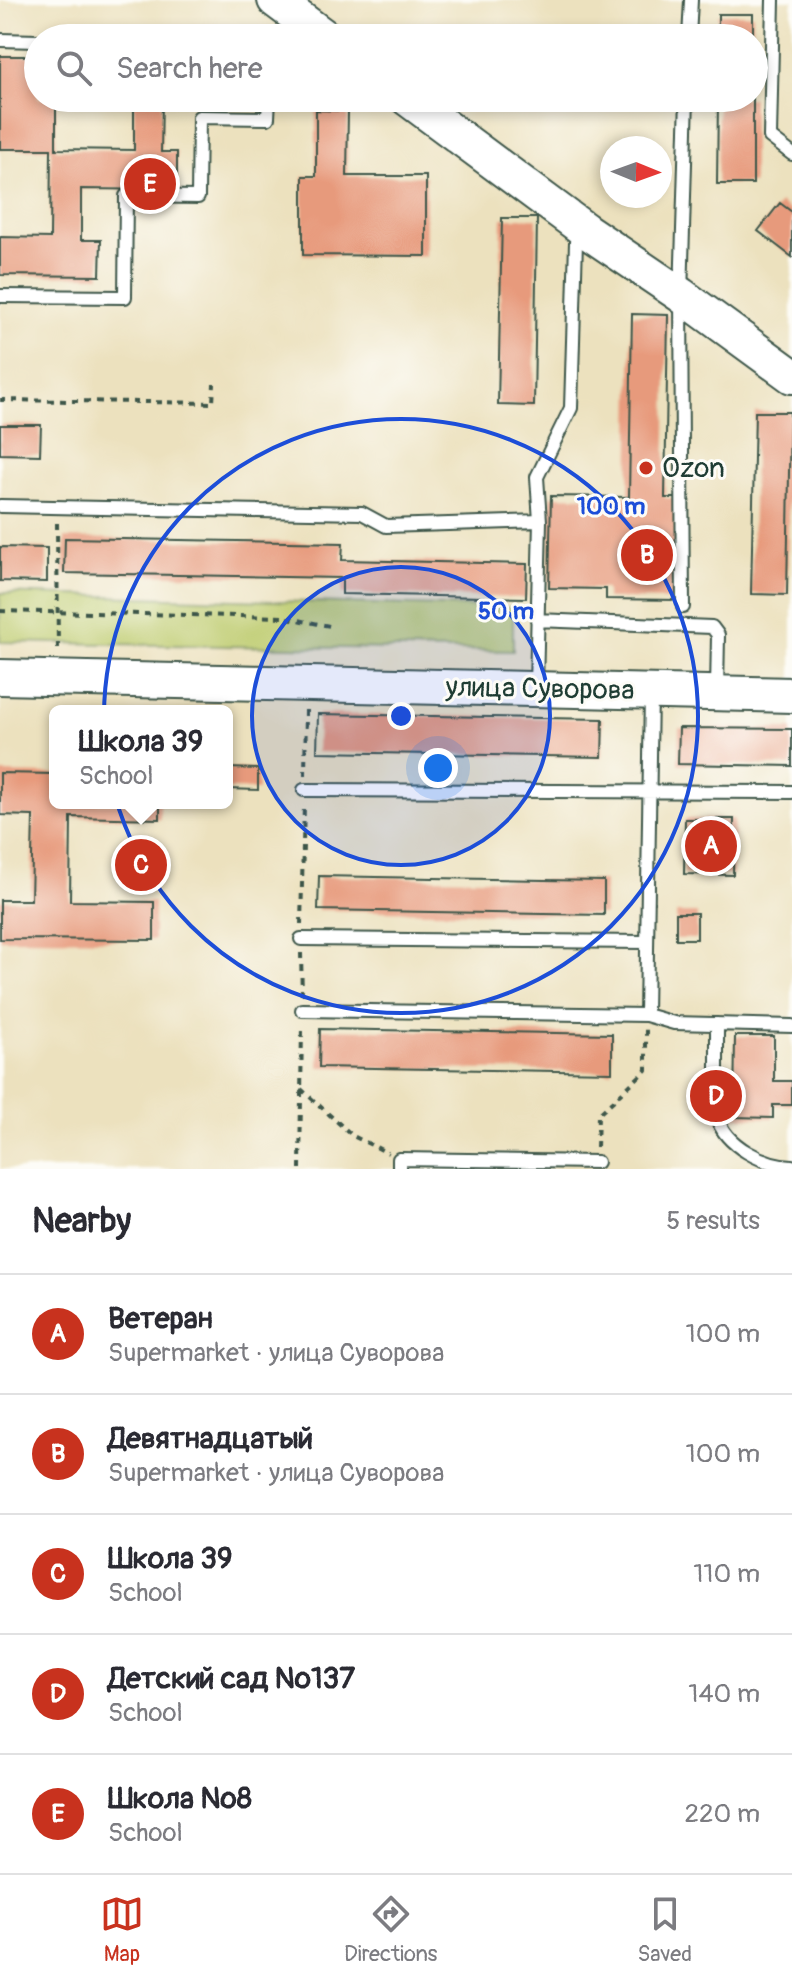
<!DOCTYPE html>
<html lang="en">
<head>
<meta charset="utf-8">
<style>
	body { margin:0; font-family:Pangolin,sans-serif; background:#f7f7f7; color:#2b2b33 }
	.compass { position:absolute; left:600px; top:136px; width:72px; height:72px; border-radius:50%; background:#fff; box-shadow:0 4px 12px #0003; rotate:91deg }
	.you { position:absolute; left:438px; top:768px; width:28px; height:28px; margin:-20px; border:6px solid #fff; border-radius:50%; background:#1a73e8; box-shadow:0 0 0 12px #1a73e833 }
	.badge { display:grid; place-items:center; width:52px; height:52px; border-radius:50%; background:#c8321e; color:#fff; font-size:26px; font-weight:700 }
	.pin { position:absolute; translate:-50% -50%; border:4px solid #fff; box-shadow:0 2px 8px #0006 }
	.popup { position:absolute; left:49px; top:705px; width:184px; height:104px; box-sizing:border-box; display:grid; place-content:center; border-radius:12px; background:#fff; filter:drop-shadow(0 2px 6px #0005); font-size:26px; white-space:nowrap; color:#7c7c81 }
	.popup b { font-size:30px; color:#2b2b33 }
	.popup::after { content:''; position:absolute; left:50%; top:100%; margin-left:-16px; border:16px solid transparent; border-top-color:#fff }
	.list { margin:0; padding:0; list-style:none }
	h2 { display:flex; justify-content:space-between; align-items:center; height:104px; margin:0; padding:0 32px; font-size:34px }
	h2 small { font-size:26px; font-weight:400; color:#7c7c81 }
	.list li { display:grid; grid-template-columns:52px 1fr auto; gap:24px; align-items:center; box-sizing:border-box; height:120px; padding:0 32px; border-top:2px solid #e1e1e2 }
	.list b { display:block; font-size:30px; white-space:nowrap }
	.list p { margin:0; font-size:26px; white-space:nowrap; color:#7c7c81 }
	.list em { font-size:26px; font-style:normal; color:#7c7c81 }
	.icon { flex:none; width:44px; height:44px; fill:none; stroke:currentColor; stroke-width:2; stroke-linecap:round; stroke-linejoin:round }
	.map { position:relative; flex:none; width:792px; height:1169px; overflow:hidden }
	.search { position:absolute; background:#fff; box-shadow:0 4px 12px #0003; left:24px; right:24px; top:24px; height:88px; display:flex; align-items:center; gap:20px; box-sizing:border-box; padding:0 28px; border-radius:44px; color:#7c7c81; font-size:30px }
	.sheet { height:704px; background:#fff }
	nav { display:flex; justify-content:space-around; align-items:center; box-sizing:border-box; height:112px; border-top:2px solid #e1e1e2; background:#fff; font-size:22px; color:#7c7c81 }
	nav a { display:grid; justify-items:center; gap:4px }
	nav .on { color:#c8321e }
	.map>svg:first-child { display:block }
	.green { fill:#bdcb6d; stroke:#6e8450; stroke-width:2 }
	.building { fill:#e79a7b }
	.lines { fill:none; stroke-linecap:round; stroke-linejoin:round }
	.lane-casing { stroke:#3e5649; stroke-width:16 }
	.secondary-casing { stroke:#3e5649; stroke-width:38 }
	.path { stroke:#3e5649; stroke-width:4; stroke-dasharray:6 6; stroke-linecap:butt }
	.lane { stroke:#fff; stroke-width:12 }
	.secondary { stroke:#fff; stroke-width:34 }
	.ring { fill:none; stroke:#1d4ed8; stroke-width:4 }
	.poi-dot { fill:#c8321e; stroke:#fdfcf7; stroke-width:3 }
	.labels { text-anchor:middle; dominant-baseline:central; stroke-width:6; stroke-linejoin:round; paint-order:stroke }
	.poi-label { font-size:28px; fill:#1f3d34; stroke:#fdfcf7; text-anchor:start }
	.street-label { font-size:28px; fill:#1f3d34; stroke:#fdfcf7 }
	.centre { fill:#1d4ed8; stroke:#fdfcf7; stroke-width:4 }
	.ring-label { font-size:24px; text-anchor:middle; font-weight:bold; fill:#1d4ed8; stroke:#fdfcf7; stroke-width:6; stroke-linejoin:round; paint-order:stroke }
</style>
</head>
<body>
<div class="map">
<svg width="792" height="1169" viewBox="0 0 792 1169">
	<rect width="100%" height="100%" fill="#fdfcf7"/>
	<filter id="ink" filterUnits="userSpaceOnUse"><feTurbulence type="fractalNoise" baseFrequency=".0125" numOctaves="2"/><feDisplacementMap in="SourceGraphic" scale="16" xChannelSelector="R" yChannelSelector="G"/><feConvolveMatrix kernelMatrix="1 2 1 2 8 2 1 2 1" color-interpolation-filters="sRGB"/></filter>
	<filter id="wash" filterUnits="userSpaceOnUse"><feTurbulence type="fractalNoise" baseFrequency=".006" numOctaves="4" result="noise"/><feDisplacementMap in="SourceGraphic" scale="32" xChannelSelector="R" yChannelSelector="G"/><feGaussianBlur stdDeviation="1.8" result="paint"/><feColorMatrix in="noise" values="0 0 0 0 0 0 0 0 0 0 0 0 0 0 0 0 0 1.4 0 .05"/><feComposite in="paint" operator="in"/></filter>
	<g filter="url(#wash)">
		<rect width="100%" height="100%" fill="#ece1be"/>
		<path class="green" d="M0,593L513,608V651L0,642Z"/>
		<g id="blocks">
			<path class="building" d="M718,14H753V38H718Z
				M0,56H38V98H56V149L134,150V98H260V102L162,101L161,152H177V190L81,189V240H101L100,276L0,275V237L50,238L51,149H0Z
				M718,98H753V184H717Z
				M316,110L348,111L347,176H426V256L303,255V176H316Z
				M780,203L792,212V257L758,231Z
				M502,218H537L534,406L498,405Z
				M632,314L668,315L665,498H679L677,600L606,599V589L549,588L551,496L629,497Z
				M755,412H790L787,595L751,594Z
				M0,425H41L40,455L0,454Z
				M65,538L343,543L342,560L527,564L526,598L342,594V578L64,573Z
				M0,547L47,548V582L0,581Z
				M318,714L603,719L602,757L317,752Z
				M679,728L792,729V766L678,764Z
				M227,768L258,769V790L227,789Z
				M0,773L55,774V803H160V819L71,817L70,901L154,902V940L0,939V900H31L33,816L0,815Z
				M685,819H734L733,875L684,874Z
				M319,876L604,881V915L318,910Z
				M676,913H697V939H676Z
				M320,1029L612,1034V1072L319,1067Z
				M735,1036H774V1081H792V1105H773V1118L734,1117Z"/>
		</g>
	</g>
	<g filter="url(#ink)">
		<use href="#blocks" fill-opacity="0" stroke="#3e5649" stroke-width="2"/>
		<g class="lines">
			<g class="lane-casing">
				<path id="lane" d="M773,0L770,137L792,154
					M689,38L691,0
					M0,40L38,41
					M0,296L125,297L126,196L198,197L199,117L268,118L269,98
					M0,506L362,513L386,526L540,521
					M683,607L681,295L687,98
					M537,620L712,627L718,635L717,690
					M536,686L540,521L537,477L571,408L576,242L584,231
					M651,693L646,1015L674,1023L792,1026
					M304,790L792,792
					M301,939L647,942
					M302,1010L646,1015
					M717,1024V1117C725,1146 764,1165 792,1166
					M399,1169V1159L597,1162"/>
			</g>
			<g class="secondary-casing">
				<path id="secondary" d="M275,0L326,38
					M407,98L585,230L681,295L792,376
					M0,677L792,695"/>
			</g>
			<path class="path" d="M351,30L362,38
				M0,400L213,403L214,384
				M57,523L58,654
				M0,611L282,617L335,627
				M305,776L306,709
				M301,924L304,805
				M301,953L302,996
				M301,1089L353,1136L388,1153
				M597,1147L598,1115L646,1070V1028
				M300,1169L302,1025"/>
			<use href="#lane" class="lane"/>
			<use href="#secondary" class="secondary"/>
		</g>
	</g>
	<circle cx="401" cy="716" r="149" fill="#1d4ed8" fill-opacity=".12"/>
	<g class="ring">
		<circle cx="401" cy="716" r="149"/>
		<circle cx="401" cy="716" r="297"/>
	</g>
	<circle class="poi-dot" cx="646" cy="468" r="8"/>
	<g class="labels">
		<g class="poi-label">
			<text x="662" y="468">Ozon</text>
		</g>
		<g class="street-label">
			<text transform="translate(540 689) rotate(1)">улица Суворова</text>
		</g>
	</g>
	<circle cx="401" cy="716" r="12" class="centre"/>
	<g class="ring-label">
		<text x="611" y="514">100 m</text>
		<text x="506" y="619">50 m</text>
	</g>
</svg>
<svg class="compass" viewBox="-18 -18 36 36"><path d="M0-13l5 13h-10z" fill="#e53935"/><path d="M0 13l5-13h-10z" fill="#7c7c81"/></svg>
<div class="you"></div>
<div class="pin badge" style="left:711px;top:846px">A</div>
<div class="pin badge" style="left:647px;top:555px">B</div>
<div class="pin badge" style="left:141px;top:865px">C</div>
<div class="popup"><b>Школа 39</b>School</div>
<div class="pin badge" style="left:716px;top:1096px">D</div>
<div class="pin badge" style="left:150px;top:184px">E</div>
<div class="search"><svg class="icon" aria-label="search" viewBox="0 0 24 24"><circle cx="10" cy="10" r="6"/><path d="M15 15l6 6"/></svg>Search here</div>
</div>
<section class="sheet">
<h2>Nearby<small>5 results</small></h2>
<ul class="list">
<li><span class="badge">A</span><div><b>Ветеран</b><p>Supermarket · улица Суворова</p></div><em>100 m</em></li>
<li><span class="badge">B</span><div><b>Девятнадцатый</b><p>Supermarket · улица Суворова</p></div><em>100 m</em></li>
<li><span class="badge">C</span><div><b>Школа 39</b><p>School</p></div><em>110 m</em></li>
<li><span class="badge">D</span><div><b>Детский сад №137</b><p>School</p></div><em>140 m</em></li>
<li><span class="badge">E</span><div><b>Школа №8</b><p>School</p></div><em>220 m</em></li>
</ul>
</section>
<nav>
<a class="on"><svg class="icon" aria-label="map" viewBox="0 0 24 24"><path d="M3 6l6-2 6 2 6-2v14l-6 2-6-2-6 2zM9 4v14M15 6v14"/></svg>Map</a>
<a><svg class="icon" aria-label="directions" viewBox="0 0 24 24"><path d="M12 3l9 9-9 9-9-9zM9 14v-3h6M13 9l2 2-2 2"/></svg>Directions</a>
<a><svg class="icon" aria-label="saved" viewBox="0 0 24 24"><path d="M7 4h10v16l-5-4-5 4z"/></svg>Saved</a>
</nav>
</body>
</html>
